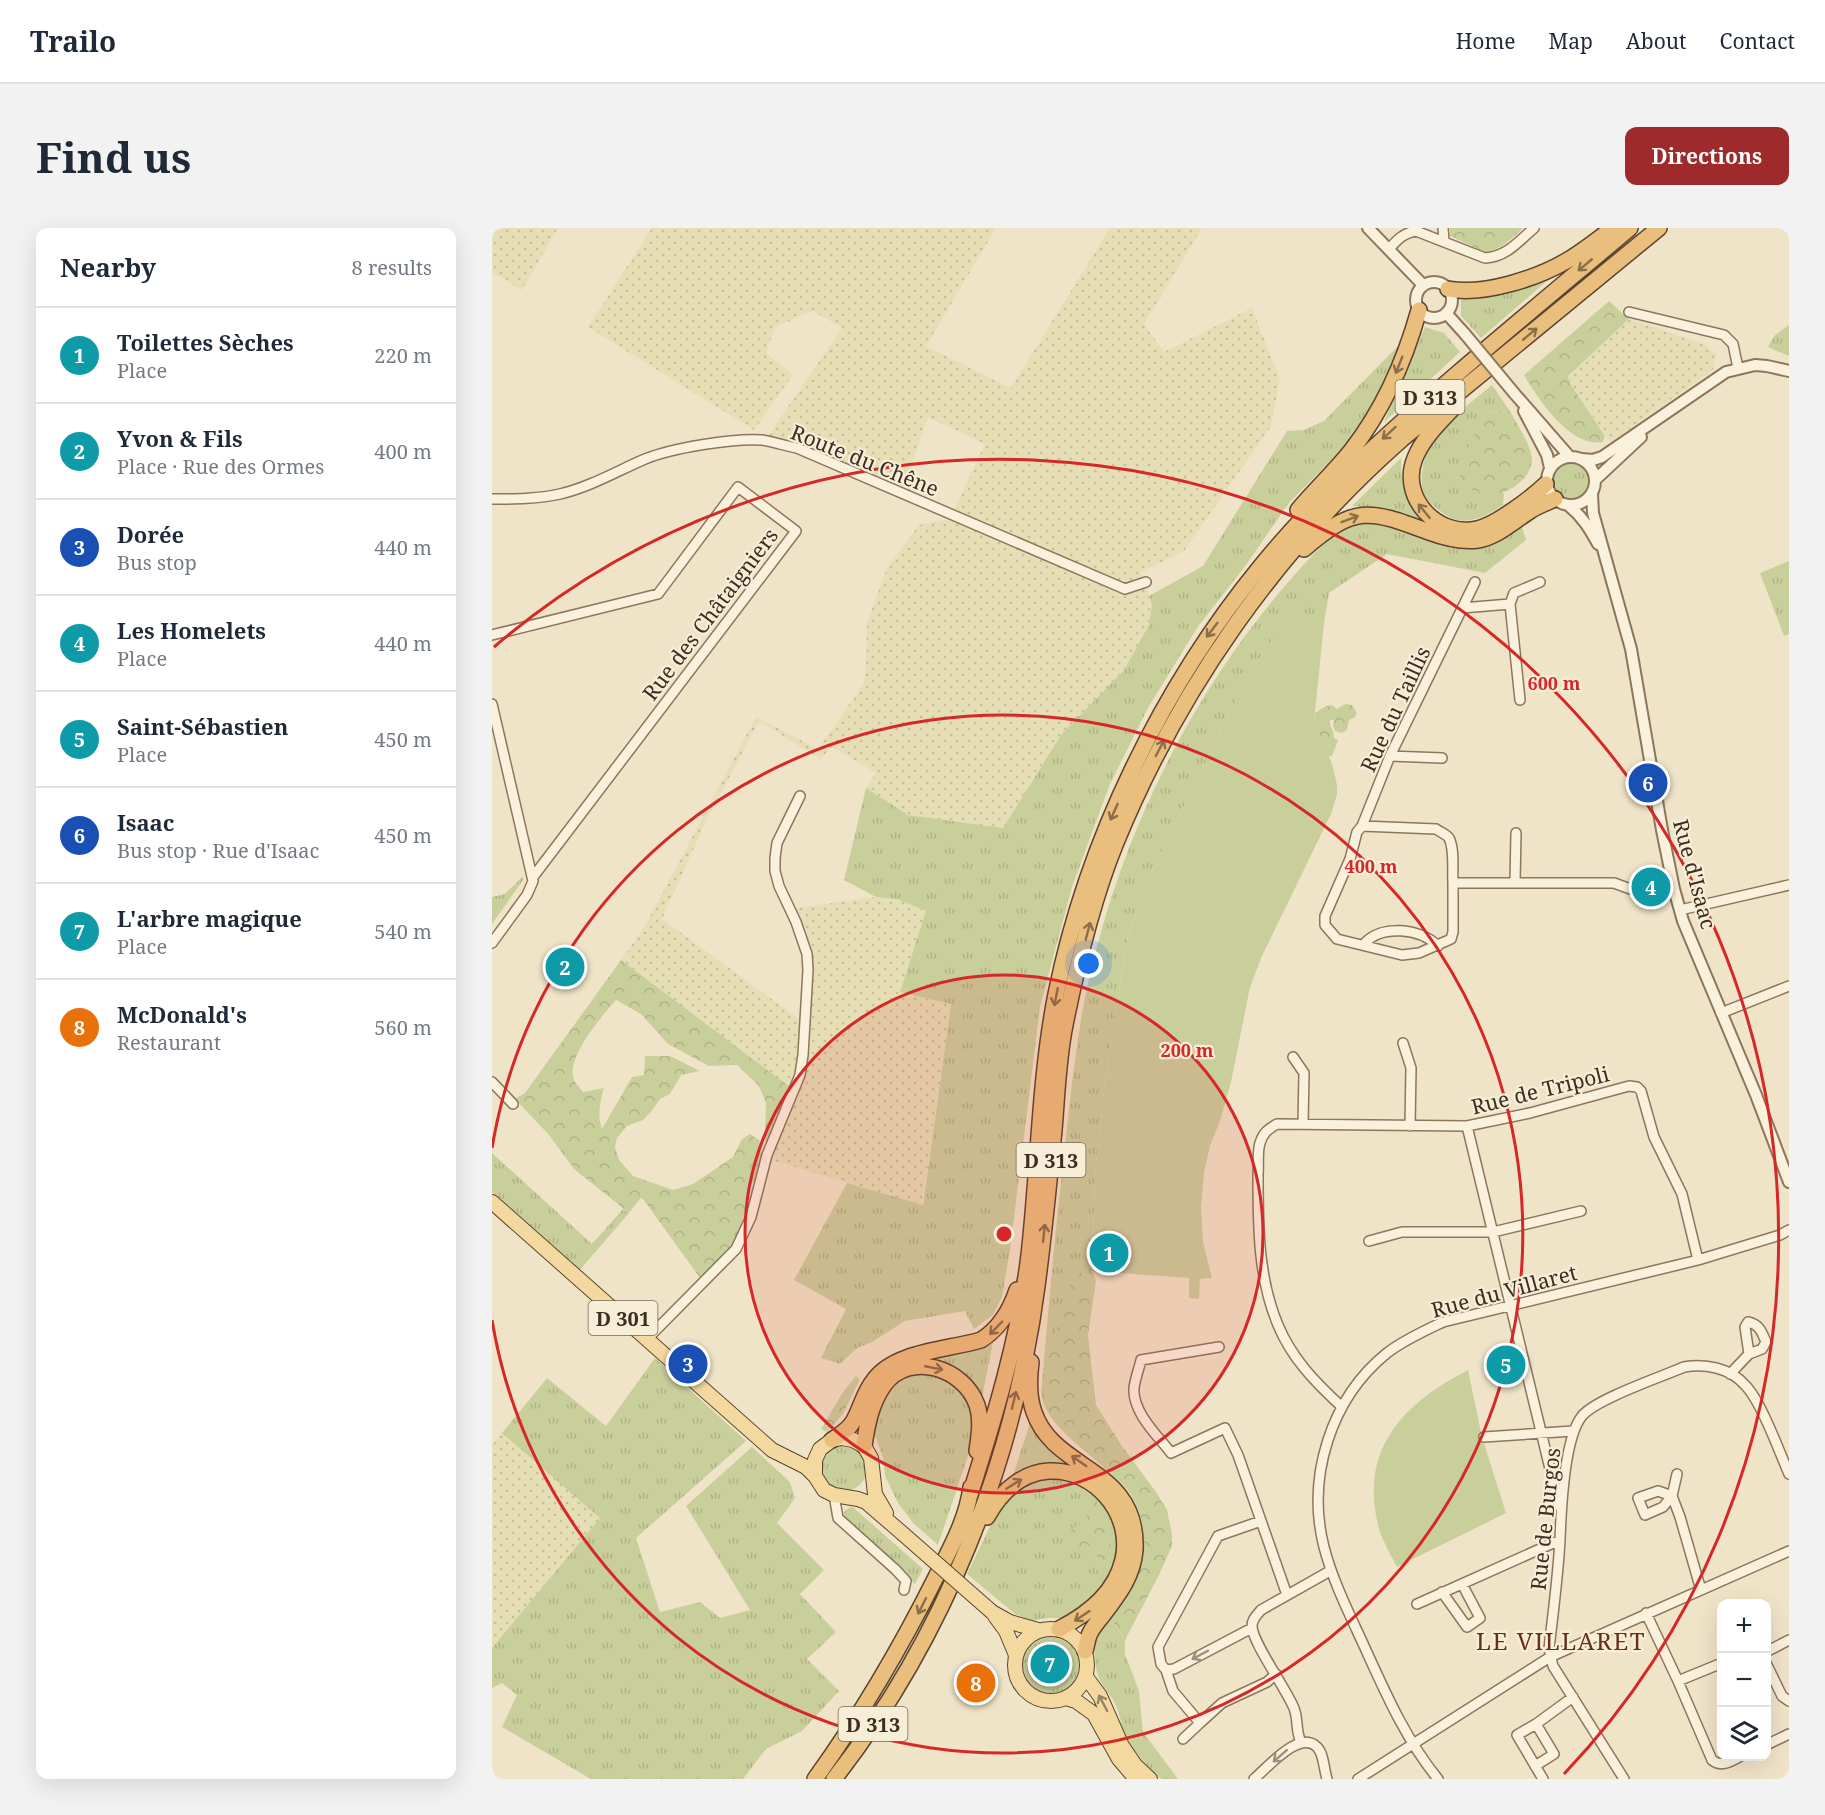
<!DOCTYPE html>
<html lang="en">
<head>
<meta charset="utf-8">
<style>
	body { margin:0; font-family:"Noto Serif",serif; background:#f2f2f3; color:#1f2937 }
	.controls { position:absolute; right:18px; bottom:18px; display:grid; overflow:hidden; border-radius:12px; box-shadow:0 6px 24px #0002 }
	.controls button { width:54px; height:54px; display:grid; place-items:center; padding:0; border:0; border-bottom:2px solid #e0e1e3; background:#fff; color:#1f2937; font:30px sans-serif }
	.you { position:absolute; left:597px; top:736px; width:21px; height:21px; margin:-15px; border:4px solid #fff; border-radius:50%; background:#1a73e8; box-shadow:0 0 0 9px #1a73e833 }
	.badge { display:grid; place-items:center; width:39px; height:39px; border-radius:50%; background:#9e2a2b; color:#fff; font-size:20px; font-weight:700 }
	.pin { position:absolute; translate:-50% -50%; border:3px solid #fff; box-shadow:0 2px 6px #0006 }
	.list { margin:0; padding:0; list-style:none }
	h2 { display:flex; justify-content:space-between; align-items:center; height:78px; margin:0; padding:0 24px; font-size:26px }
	h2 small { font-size:20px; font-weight:400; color:#747a83 }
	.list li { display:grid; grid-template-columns:39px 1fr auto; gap:18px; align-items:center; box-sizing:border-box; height:96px; padding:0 24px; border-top:2px solid #e0e1e3 }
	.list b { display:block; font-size:22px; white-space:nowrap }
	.list p { margin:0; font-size:20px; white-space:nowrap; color:#747a83 }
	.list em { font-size:20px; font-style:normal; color:#747a83 }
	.icon { flex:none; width:33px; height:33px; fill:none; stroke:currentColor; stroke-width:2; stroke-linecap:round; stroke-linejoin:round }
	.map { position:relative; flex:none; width:1297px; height:1551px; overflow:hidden; border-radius:12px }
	header { display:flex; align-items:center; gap:36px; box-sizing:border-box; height:84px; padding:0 30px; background:#fff; border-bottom:2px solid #e0e1e3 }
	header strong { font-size:28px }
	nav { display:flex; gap:33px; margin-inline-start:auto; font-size:21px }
	.intro { display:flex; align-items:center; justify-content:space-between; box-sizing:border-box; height:144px; padding:0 36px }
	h1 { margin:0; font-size:42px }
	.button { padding:15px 27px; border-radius:12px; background:#9e2a2b; color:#fff; font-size:21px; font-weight:700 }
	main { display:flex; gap:36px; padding:0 36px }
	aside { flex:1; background:#fff; border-radius:12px; box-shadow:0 6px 24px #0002 }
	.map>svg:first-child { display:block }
	.farmland { fill:url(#farmland-dots) }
	.grass { fill:url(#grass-tufts) }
	.forest { fill:url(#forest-crowns) }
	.green { fill:#c9cf9b }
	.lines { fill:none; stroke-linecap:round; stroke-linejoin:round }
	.minor-casing { stroke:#8d765c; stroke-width:12 }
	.tertiary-casing { stroke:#8d765c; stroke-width:14 }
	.primary-casing { stroke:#5b4430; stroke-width:16 }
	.trunk-casing { stroke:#5b4430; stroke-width:18 }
	.minor { stroke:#faf1dc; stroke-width:9 }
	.tertiary { stroke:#faf1dc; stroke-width:10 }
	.primary { stroke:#f3d9a0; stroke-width:14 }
	.trunk { stroke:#eabe7c; stroke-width:15 }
	.tertiary-bridge-casing { stroke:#8d765c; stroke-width:14; stroke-linecap:butt }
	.primary-bridge-casing { stroke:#5b4430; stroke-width:16; stroke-linecap:butt }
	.tertiary-bridge { stroke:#faf1dc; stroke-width:10 }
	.primary-bridge { stroke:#f3d9a0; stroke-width:14 }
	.oneway { stroke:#8b6f49 }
	.oneway2 { stroke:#9c907e }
	.oneway3 { stroke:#988460 }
	.ring { fill:none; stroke:#d62828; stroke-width:3 }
	.labels { text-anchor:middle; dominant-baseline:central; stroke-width:4.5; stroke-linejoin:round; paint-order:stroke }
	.shield { fill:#f7eed8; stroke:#756857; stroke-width:1.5 }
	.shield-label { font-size:20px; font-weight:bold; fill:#3d2e20 }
	.street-label { font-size:21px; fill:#3d2e20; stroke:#f7eed8 }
	.quarter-label { font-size:24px; letter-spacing:1.5px; fill:#6b2e1e; stroke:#f7eed8 }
	.centre { fill:#d62828; stroke:#f7eed8; stroke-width:3 }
	.ring-label { font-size:18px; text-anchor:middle; font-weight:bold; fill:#d62828; stroke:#f7eed8; stroke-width:4.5; stroke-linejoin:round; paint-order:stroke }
</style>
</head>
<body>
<header>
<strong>Trailo</strong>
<nav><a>Home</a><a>Map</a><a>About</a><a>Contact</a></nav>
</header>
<div class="intro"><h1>Find us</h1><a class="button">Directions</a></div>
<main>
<aside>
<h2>Nearby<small>8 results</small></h2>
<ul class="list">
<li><span class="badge" style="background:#0f9aa8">1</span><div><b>Toilettes Sèches</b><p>Place</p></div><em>220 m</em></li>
<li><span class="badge" style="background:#0f9aa8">2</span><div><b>Yvon &amp; Fils</b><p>Place · Rue des Ormes</p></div><em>400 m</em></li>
<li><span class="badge" style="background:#1a4fb4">3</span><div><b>Dorée</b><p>Bus stop</p></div><em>440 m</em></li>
<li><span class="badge" style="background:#0f9aa8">4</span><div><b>Les Homelets</b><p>Place</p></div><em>440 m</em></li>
<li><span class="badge" style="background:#0f9aa8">5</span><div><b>Saint-Sébastien</b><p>Place</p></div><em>450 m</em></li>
<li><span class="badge" style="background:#1a4fb4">6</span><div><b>Isaac</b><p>Bus stop · Rue d'Isaac</p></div><em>450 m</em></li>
<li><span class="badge" style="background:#0f9aa8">7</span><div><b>L'arbre magique</b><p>Place</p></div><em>540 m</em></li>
<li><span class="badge" style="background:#e8710a">8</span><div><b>McDonald's</b><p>Restaurant</p></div><em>560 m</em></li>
</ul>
</aside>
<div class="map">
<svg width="1297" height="1551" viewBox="0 0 1297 1551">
	<defs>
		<pattern id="farmland-dots" width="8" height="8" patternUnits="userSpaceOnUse" patternTransform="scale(1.5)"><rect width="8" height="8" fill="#e6deb5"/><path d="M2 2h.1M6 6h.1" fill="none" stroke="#c6bf9b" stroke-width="1.8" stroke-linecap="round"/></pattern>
		<pattern id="grass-tufts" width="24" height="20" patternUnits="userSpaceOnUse" patternTransform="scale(1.5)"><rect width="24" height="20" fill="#c9cf9b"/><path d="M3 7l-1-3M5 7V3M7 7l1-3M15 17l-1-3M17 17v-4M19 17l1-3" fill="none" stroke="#aeb285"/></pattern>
		<pattern id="forest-crowns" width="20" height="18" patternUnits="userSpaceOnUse" patternTransform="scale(1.5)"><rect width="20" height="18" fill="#c9cf9b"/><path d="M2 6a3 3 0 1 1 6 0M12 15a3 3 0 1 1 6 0" fill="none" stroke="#aeb285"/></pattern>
	</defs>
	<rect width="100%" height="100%" fill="#f0e4c8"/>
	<path class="farmland" d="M0,0H66L30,62L0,44Z
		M160,0H504L434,118L519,160L618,0H710L652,96L672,124L760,80L788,151L779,198L692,323L649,344L660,377L657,397L632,442L569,507L511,600L416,587L374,560L384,545L340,519L328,531L267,493L212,597L170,691L315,797L319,731L304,680L384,669L405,671L434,683L408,764L459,776L430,977L276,931L302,865L129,732L153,698L264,489L326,521L371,457L374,439L375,395L395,340L427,297L458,291L493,216L436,189L421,232L418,265L335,228L276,208L350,100L321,83L283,99L274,125L301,147L262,202L96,99Z
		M1137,91L1212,116L1224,126L1221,142L1118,214L1077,154L1076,148Z
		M10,1205L109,1290L0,1420V1217Z"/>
	<path class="grass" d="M1056,52L989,110L969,88V72Z
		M1297,97V128L1276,119L1282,108Z
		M933,99L952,105L968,124L892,194Z
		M911,113L879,186L844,227L796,276L754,337L705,400L656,480L618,556L580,659L548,779L518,1022L510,1069L501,1087L482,1101L473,1083L413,1093L380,1114L365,1120L348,1136L329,1130L354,1081L302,1052L355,955L431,977L459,776L408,764L434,683L405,671L384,669L352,652L374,560L416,587L511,600L569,507L632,442L657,397L660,377L657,368L711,338L795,203L812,202L832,193Z
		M1000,157L1018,183L995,185L967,247V256C982,264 995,267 1012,265L1011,277C988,293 968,300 945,281C938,275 931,268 930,259C928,242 934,224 942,210C948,198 987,168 1000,157Z
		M909,230C909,259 913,270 930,293L893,282L860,278Z
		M1061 252a18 18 0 1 1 36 0a18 18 0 1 1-36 0Z
		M883,292L934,308L1029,296L1034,312L993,345L895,326L837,365L832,395L810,390L772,423L744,472L657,649L635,712L613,854L603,947L600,1043L604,1053L584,1042L565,1100L549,1168C556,1081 564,995 574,909C581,844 588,778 606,715C637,599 692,486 766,391C785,367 821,322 846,305C857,298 870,295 883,292Z
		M1297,333V406L1292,408L1268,345Z
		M31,648V652L0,696V669L13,666Z
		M0,925L100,1016L131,981L137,985L87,1043L0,964Z
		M502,1109L489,1174L424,1133C451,1128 479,1126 502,1109Z
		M163,1130L254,1213L144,1310L168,1384L208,1374L228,1390L258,1382L194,1278L260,1219L298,1254L303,1270L285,1295L332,1342L308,1366L344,1404L315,1431L347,1463L310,1503L274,1521L251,1551H99L10,1499L25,1467L10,1455L0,1460V1420L108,1290L10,1205L55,1150L114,1198Z
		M428,1146H443L458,1152L471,1162L481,1183V1213L446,1317L421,1295L406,1275L393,1248L391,1229L382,1205L384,1190L395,1165L416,1148Z
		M539,1192L584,1236L582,1241L520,1250Z
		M329 1240a23 23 0 1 1 46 0a23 23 0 1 1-46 0Z
		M547,1251H564L588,1257L609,1273L627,1308L626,1327L608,1364L575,1390H555L539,1393L523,1386L475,1346L506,1282L525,1261Z
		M358,1279L362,1280L431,1341L423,1356L359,1298L353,1290L352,1284Z
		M619,1390L633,1412V1426L647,1463L651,1504L686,1551H669C652,1536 638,1520 630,1499C628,1492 627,1484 624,1477C619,1467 611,1460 607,1450C599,1429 602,1405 619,1390Z
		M531 1437a28 28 0 1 1 56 0a28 28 0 1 1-56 0Z"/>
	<path class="forest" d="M958,0H1031C1020,10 1009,22 993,24L958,8Z
		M1117,73L1137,91L1076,148L1077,154L1113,208L1111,214C1078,220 1047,172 1032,147Z
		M1018,183C1025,196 1035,211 1039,225C1045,247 1018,267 998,267C987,266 977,261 967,256C966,230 984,207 995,185Z
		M853,476L860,477L865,485L862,490L857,492L855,502L849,505L843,503L841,498L842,492H838C837,499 843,504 842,510L846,512L840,528H836L822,494L823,485L834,478L840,477L845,481Z
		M129,732L302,862L276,931L273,908L274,875L267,858L245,837L217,838L176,816L149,786L124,772C110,788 77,826 81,848C82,854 87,859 91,864L112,860C108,873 105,887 110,901L140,849L152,847L153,828H178L208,843L189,847L178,866L168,871L159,884L151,892L135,898L125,910L123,919L127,932L141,948L181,962L201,956L241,929L250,911L258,906L267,912L269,919V941L258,959L252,990L243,1015L211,1054L151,971L149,970L137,985L82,941L57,907L23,871L33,865Z
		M584,1042L604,1053L596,1107L604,1177L630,1218L664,1264L675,1282L680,1306V1318L666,1349L633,1412L619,1390C627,1377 638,1365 644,1351C658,1322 654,1281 631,1257C618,1244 603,1232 589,1220C573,1206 556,1191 550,1171C546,1157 577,1061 584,1042Z
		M364,1148L368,1151L351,1186L335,1204L329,1201L351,1164Z
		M592,1268L604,1272C608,1282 617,1286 621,1297L615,1307L623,1328L618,1347L613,1352L607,1349L605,1338L609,1331L604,1327L603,1317L586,1319L578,1314L579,1301L593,1294L595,1285L586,1279Z"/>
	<path class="green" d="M810,390L832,395L822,494L840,536L845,557V567L839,586L770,728L758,759L739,854L728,893L718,918L712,945L709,980L711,1014L720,1050L708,1051L707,1071L697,1070V1050L600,1043L603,947L613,854L635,712L657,649L744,472L772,423L790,398Z
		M976,1142L990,1209L1014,1285L905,1339C899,1327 891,1314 887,1301C866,1222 910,1176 976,1142Z"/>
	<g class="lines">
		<g class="minor-casing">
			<path id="minor" d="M951,0L952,13
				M897,21C905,12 911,5 924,3L993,30C1014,29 1026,14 1042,0
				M1137,84L1232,107L1241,116L1246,140
				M0,271C23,271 46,271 68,266C98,259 125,243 153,231C180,220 241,210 270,212C282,214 294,218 305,220L633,361L654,354
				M970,380L1018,376
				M0,407L166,366L246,259L304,303L41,649
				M1028,472L1018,376L1022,365L1048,354
				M0,476L41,653L35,667L0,715
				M898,528L950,530
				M870,598L898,528L983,354
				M1023,654L1024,605
				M961,655V704L959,711L927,725L910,727L845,711L833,697V688L858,631L865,604L870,598L944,601C948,604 954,606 957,610C963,622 960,642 961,655H1122L1152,666H1159L1182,661
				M1188,682L1297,657
				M872,716C889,696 928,700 946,718
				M1229,785L1297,758
				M911,815L919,840L918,898
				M801,829L812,845L811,895
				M0,854L21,876
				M975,898L1067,1278
				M877,1013L910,1004H1001L1089,983
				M155,1111L244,1021L259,989L275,927L308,847L311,827L316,742L315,726L304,694L287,658L283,643V630L285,615L308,568
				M727,1119L649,1132C647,1141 643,1151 642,1160C640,1184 666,1208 679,1225L733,1200L746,1227L795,1367
				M1238,1146L1257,1126L1270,1121L1274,1114C1270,1104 1267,1096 1256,1094L1253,1099L1257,1126
				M850,1179C824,1155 800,1131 786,1097C766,1050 766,997 766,947C767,937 765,924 768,915C771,905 776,901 785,896L975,898L1038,885L1137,858L1145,859L1149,863L1162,909L1190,966L1206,1032
				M992,1209L1081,1203
				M1185,1246L1180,1268L1188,1289L1209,1362
				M1166,1263L1180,1268L1171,1279L1153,1287L1146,1270Z
				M342,1267L346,1290L404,1342L414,1353L412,1362
				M950,1364L975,1399L988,1390L970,1356
				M925,1376L1068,1312
				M1154,1385L1186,1453L1230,1435
				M760,1400L682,1441L674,1442L669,1436L666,1419L726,1308L769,1293
				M1274,1424L1297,1412
				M1274,1435L1290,1468L1297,1473
				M674,1442L681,1463L708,1495L730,1475L775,1454L784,1446
				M1186,1453L1220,1532C1230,1540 1239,1533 1249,1528
				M691,1511L708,1495
				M809,1514C803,1503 807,1489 801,1478C793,1459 760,1414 760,1398C760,1391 765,1387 769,1382L838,1343
				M1274,1517L1297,1506
				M1043,1538L1062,1526L1044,1496
				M762,1551C775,1540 808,1501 825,1519C832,1526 832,1542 835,1551
				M866,1551L1058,1429L1297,1323
				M946,1551C914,1512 894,1466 873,1420C858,1387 841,1354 832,1319C814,1249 839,1170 895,1125C912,1112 932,1103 951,1094L1206,1032L1288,1007L1297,1002
				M1051,1551L1025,1507L1044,1496L1081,1469
				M1132,1551L1061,1438L1057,1421C1061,1385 1066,1349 1068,1312C1069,1283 1072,1210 1090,1188C1104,1171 1169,1149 1192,1139C1213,1135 1238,1140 1253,1157C1269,1173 1287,1223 1297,1246"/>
		</g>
		<g class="tertiary-casing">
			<path id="tertiary" d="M876,0L931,57
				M924 72a18 18 0 1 1 36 0a18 18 0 1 1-36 0Z
				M954,85L973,106
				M1022,165L1077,228
				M1032,183L1055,227L1058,240
				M1055 253a24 24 0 1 1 48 0a24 24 0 1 1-48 0Z
				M1090,231L1101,232L1110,229L1234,144L1263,137L1275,138L1297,143
				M1103,252L1149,209
				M1100,266L1101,285L1139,421L1170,602L1182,661L1191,693L1264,867L1297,954
				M1076,277C1090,288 1098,301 1106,316"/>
		</g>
		<g class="primary-casing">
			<path id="primary" d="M0,974L280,1222L314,1239L323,1248L332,1262L342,1267L366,1271L374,1274L410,1305
				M323,1248V1232L328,1221L340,1212L350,1210L361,1212L372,1218L379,1230L383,1266L394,1285
				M500,1384L518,1394L546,1402
				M503,1388L514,1403L524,1427
				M523 1437a36 36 0 1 1 72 0a36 36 0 1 1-72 0Z
				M594,1449L608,1468L630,1518L643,1537L658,1551
				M574,1470L584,1473L602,1486L627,1531L644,1551"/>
		</g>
		<g class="trunk-casing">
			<path id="trunk" d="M956,61C991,68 1046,50 1076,32C1091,23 1106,11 1121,0
				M962,179C947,195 931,210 923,230C907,269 945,310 985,301C1004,297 1039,270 1054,256
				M806,282C823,262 842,244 859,223C891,182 913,132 927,82
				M812,321C863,277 876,281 937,304C953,310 969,314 986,312C1005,309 1022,293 1038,283C1045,278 1054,275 1063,271
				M539,1134C537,1150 536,1168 542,1184C562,1244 647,1239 643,1322C641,1348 627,1366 611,1387C607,1392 601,1399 598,1405C595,1411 595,1417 593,1423
				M340,1212C348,1207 356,1202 361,1194C369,1180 372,1164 382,1152C403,1123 456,1122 489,1112C508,1100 518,1083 525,1062
				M372,1218C375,1197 379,1175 392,1157C418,1122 472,1140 485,1177C490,1192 487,1208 485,1223
				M478,1267C503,1188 527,1109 537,1027C547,940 547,852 564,766C595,613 670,459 769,338C827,267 896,205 966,145C1023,96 1081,48 1138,0
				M495,1289C563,1165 722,1322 567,1401
				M323,1551C369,1487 409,1419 444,1349C458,1321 475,1291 479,1259
				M342,1551C452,1410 522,1235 545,1058C552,1006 557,954 562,902C565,867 566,831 573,797C585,737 600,674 623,617C686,462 785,321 910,211L1167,0"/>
		</g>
		<use href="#minor" class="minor"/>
		<use href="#tertiary" class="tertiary"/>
		<use href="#primary" class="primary"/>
		<use href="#trunk" class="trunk"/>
		<g class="tertiary-bridge-casing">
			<path id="tertiary-bridge" d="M973,106L1022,165"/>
		</g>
		<g class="primary-bridge-casing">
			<path id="primary-bridge" d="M410,1305L500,1384"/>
		</g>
		<use href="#tertiary-bridge" class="tertiary-bridge"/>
		<use href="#primary-bridge" class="primary-bridge"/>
	</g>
	<defs><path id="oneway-shaft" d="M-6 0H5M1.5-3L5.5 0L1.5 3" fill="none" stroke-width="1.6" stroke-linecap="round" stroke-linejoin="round" transform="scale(1.5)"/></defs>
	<g class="oneway">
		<use href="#oneway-shaft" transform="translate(1093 37) rotate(140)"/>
		<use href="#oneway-shaft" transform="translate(1038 106) rotate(-40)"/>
		<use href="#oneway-shaft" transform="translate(907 137) rotate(112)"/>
		<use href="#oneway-shaft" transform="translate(897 205) rotate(138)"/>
		<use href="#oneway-shaft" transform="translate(932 283) rotate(-129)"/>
		<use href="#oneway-shaft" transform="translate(858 291) rotate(-21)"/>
		<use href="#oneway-shaft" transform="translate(720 402) rotate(127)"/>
		<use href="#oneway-shaft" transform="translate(668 520) rotate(-62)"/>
		<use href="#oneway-shaft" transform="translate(622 584) rotate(114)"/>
		<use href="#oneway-shaft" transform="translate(596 703) rotate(-75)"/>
		<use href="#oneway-shaft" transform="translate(564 769) rotate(101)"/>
		<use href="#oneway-shaft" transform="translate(552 1005) rotate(-84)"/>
		<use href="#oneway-shaft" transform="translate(504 1100) rotate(134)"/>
		<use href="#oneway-shaft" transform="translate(442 1140) rotate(11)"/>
		<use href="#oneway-shaft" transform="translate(522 1172) rotate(-76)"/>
		<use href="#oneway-shaft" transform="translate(587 1233) rotate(-145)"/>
		<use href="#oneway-shaft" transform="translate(522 1256) rotate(-32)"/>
		<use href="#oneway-shaft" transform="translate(430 1378) rotate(117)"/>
		<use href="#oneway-shaft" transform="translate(590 1388) rotate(146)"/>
	</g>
	<g class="oneway2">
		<use href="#oneway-shaft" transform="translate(708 1427) rotate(152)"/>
		<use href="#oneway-shaft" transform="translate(788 1528) rotate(139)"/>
	</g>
	<use class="oneway3" href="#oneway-shaft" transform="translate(611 1475) rotate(-118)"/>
	<circle cx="512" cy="1006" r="259" fill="#d62828" fill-opacity=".12"/>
	<g class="ring">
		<circle cx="512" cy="1006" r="259"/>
		<path d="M0 920A519 519 0 1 1 0 1092"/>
		<path d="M2 419A778 778 0 0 1 1072 1546"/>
	</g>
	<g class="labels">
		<g class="shield">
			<rect x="903.5" y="152" width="69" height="34" rx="4.5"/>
			<rect x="524.5" y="915" width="69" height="34" rx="4.5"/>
			<rect x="96.5" y="1073" width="69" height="34" rx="4.5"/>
			<rect x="346.5" y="1479" width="69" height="34" rx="4.5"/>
		</g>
		<g class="shield-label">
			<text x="938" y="169">D 313</text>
			<text x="559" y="932">D 313</text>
			<text x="131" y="1090">D 301</text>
			<text x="381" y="1496">D 313</text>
		</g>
		<g class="street-label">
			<text transform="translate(373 232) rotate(22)">Route du Chêne</text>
			<text transform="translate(218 386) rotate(-53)">Rue des Châtaigniers</text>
			<text transform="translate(903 481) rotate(-65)">Rue du Taillis</text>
			<text transform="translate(1203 646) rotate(75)">Rue d'Isaac</text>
			<text transform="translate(1048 862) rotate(-14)">Rue de Tripoli</text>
			<text transform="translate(1012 1063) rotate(-15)">Rue du Villaret</text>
			<text transform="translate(1053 1291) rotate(-84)">Rue de Burgos</text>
		</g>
		<g class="quarter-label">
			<text x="1069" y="1412">LE VILLARET</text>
		</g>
	</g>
	<circle cx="512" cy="1006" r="9" class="centre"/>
	<g class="ring-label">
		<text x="1062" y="462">600 m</text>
		<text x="879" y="645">400 m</text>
		<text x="695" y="829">200 m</text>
	</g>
</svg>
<div class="controls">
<button>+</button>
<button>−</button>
<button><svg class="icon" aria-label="layers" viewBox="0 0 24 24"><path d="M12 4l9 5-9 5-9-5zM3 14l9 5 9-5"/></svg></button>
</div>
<div class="you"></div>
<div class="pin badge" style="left:617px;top:1025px;background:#0f9aa8">1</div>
<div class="pin badge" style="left:73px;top:739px;background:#0f9aa8">2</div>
<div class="pin badge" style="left:196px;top:1136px;background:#1a4fb4">3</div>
<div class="pin badge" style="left:1159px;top:659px;background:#0f9aa8">4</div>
<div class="pin badge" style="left:1014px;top:1137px;background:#0f9aa8">5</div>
<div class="pin badge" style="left:1156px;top:555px;background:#1a4fb4">6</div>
<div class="pin badge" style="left:558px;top:1436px;background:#0f9aa8">7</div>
<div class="pin badge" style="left:484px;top:1455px;background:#e8710a">8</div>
</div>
</main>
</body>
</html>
